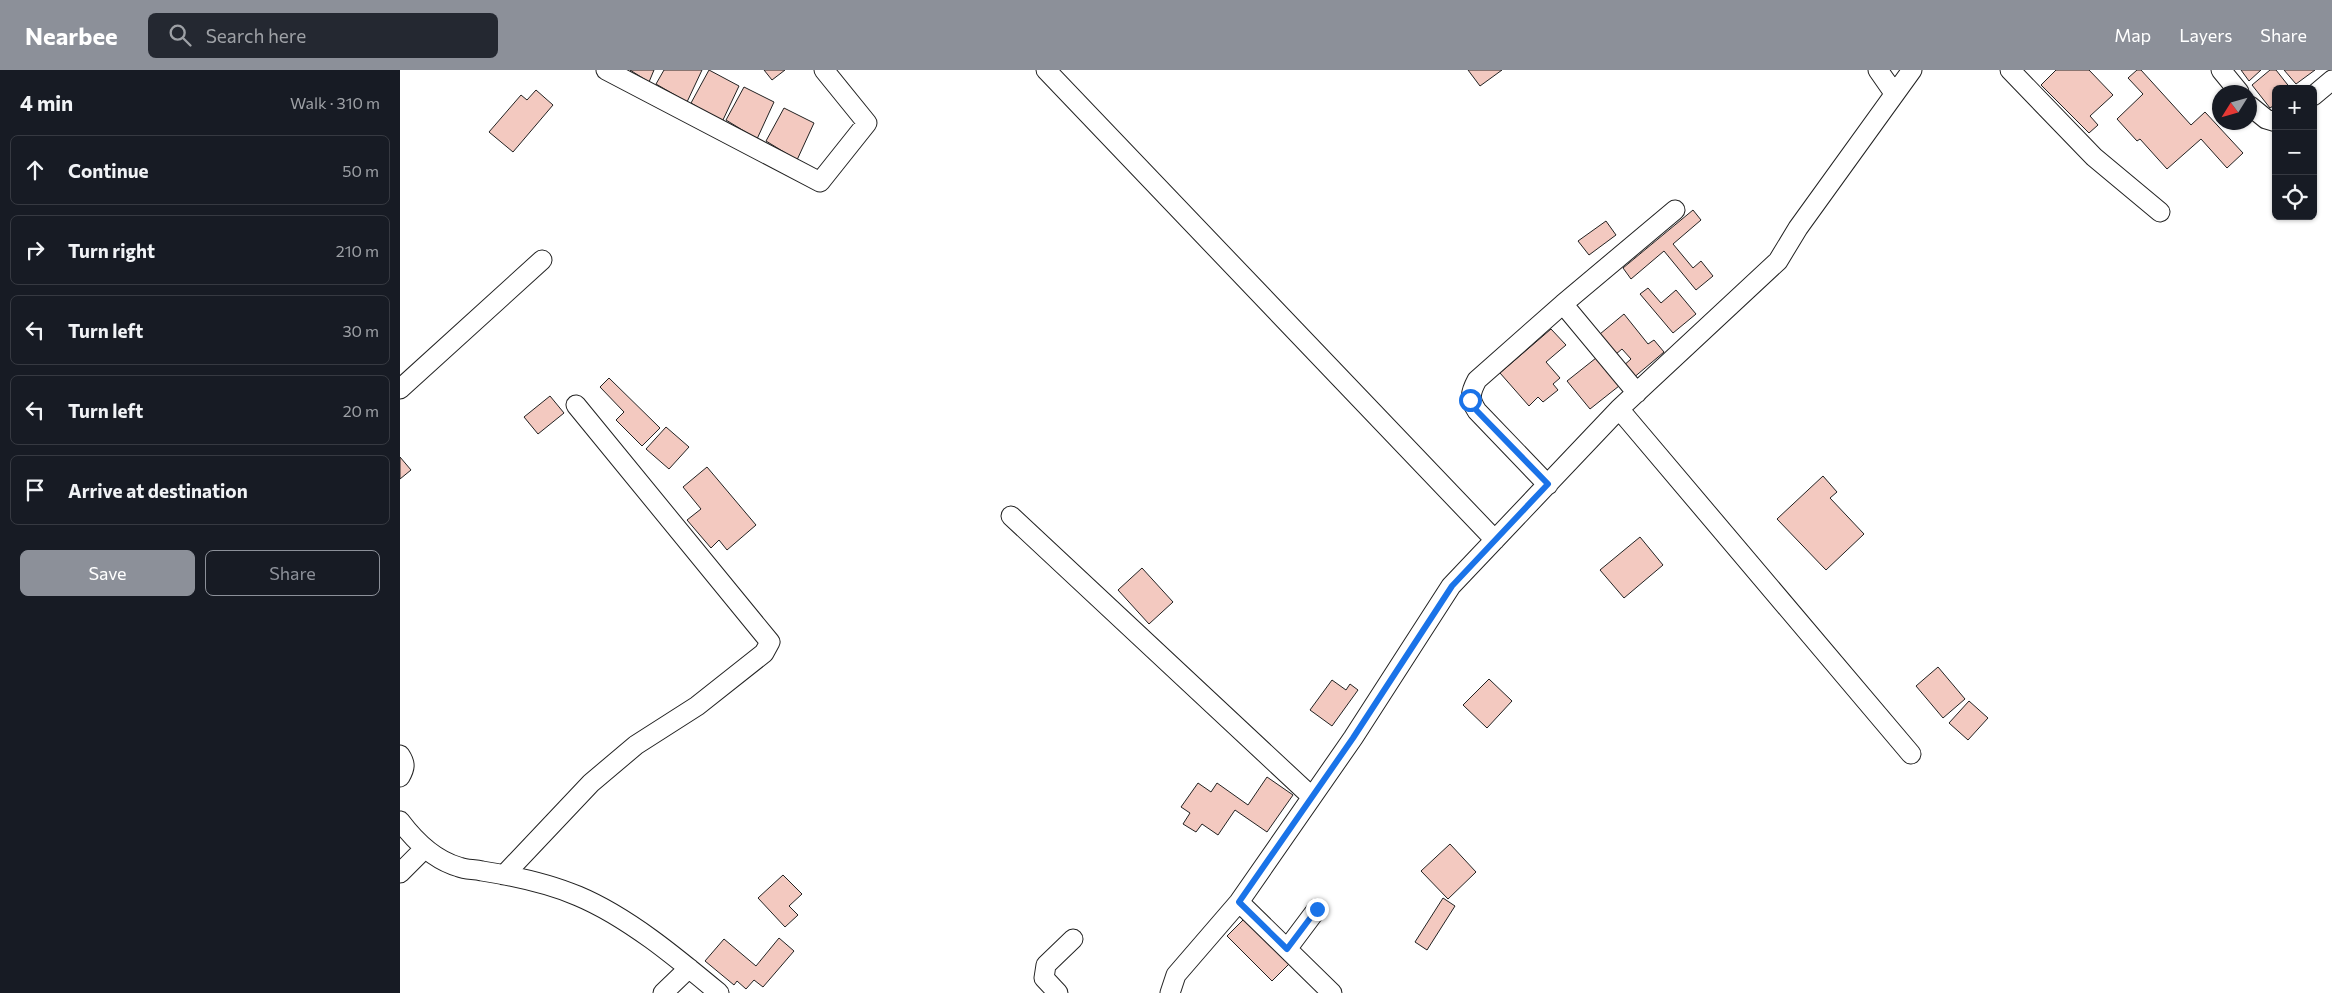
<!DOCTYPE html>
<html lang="en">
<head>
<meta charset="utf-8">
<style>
	body { margin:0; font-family:Commissioner,sans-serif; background:#242831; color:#f1f3f6 }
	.controls { position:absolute; right:15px; top:15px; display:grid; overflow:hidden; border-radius:8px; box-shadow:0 1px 4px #0004 }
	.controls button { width:45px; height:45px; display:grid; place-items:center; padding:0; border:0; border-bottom:1px solid #363941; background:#171b24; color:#f1f3f6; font:25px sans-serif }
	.compass { position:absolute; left:1812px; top:15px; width:45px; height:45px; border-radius:50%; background:#171b24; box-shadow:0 1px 4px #0004; rotate:233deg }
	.stop { position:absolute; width:15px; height:15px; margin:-11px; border:4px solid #1a73e8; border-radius:50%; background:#fff }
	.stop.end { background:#1a73e8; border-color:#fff; box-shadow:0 1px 5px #0008 }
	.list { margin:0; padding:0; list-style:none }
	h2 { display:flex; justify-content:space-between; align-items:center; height:65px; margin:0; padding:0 20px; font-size:21px }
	h2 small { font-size:16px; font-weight:400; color:#9ea1a6 }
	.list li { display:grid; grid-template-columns:32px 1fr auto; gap:15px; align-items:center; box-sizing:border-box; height:70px; margin:0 10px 10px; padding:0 10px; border:1px solid #363941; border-radius:8px }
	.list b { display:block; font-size:19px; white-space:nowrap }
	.list em { font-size:16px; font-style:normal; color:#9ea1a6 }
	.actions { display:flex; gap:10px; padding:15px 20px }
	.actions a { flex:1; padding:11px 0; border:1px solid #8c9099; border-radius:8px; text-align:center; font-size:18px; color:#8c9099 }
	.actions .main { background:#8c9099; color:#fff }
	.icon { flex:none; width:28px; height:28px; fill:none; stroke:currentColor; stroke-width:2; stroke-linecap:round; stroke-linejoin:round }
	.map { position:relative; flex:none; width:1932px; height:923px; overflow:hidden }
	header { display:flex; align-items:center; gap:30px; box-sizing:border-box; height:70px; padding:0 25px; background:#8c9099; color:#fff }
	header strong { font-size:24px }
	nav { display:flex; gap:28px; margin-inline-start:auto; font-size:18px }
	.search { width:350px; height:45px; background:#242831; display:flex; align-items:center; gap:12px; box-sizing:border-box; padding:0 18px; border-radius:8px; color:#9ea1a6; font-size:19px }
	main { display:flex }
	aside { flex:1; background:#171b24 }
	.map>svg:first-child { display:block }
	.building { fill:#f3c9c0; stroke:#222 }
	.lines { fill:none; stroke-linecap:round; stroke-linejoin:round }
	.minor-casing { stroke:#222; stroke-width:21 }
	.minor { stroke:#fff; stroke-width:19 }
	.route { stroke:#1a73e8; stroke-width:6 }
</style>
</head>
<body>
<header>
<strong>Nearbee</strong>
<div class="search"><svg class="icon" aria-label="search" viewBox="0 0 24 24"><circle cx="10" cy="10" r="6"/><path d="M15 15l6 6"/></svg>Search here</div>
<nav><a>Map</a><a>Layers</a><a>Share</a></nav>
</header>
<main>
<aside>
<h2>4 min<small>Walk · 310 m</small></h2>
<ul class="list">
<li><svg class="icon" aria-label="ahead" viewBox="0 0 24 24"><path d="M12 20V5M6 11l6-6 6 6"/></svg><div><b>Continue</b></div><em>50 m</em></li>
<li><svg class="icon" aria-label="right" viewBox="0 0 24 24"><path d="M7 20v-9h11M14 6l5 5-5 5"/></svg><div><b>Turn right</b></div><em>210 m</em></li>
<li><svg class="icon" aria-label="left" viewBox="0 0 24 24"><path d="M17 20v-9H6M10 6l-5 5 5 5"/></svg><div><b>Turn left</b></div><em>30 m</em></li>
<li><svg class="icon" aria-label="left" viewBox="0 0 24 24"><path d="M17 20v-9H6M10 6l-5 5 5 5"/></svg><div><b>Turn left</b></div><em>20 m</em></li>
<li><svg class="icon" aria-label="arrive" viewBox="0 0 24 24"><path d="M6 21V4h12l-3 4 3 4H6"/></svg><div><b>Arrive at destination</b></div></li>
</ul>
<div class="actions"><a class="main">Save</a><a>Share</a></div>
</aside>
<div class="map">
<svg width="1932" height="923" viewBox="0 0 1932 923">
	<rect width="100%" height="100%" fill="#fff"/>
	<path class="building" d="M230,0H254L249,12Z
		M264,0H302L287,32L256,14Z
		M309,0L339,16L322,52L291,33Z
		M364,0H385L372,10Z
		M1068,0H1102L1080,16Z
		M1656,0H1689L1713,25L1690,46L1698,55L1689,63L1641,15Z
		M1737,0H1741L1791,55L1805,42L1843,83L1827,98L1801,69L1767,99L1740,69L1737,71L1717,49L1743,24L1728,8Z
		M1841,0H1861L1849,11Z
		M1870,0H1876L1891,19H1876V34L1870,38L1852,15Z
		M1884,0H1915L1896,14Z
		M344,17L374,32L357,69L326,50Z
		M136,20L153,35L113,82L89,62L121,25L127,30Z
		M384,38L414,53L397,90L366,71Z
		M1293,140L1301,150L1273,174L1293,198L1301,191L1313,206L1296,220L1264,181L1231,209L1223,198Z
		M1206,151L1216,165L1189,185L1178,171Z
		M1248,218L1261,233L1276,220L1296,244L1273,263L1240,224Z
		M1224,244L1248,274L1254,270L1264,282L1232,309L1222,297L1231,289L1222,279L1216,284L1200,264Z
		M1151,259L1166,275L1146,292L1160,308L1153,314L1158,320L1143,332L1138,327L1129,336L1100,303Z
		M1196,288L1219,316L1190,339L1167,311Z
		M209,308L260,358L242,376L216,350L224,342L200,317Z
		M150,326L164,343L138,364L124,347Z
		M266,357L289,377L269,399L246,379Z
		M0,387L11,400L0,409Z
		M307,397L356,455L327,480L319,470L311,478L287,450L301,439L283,417Z
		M1423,406L1437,422L1430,428L1464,464L1426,500L1377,449Z
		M1240,467L1263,495L1224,528L1200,500Z
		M742,498L773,532L749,554L718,520Z
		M1538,597L1565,629L1543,648L1516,616Z
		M1089,609L1112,631L1087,658L1063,635Z
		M932,610L946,620L950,614L958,620L932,656L910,640Z
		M1569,631L1588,648L1568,670L1549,653Z
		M867,707L893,725L867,762L835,740L818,765L802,754L796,762L783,754L790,743L781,737L798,713L811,722L817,713L848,735Z
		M1050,774L1076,802L1048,829L1021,801Z
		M383,805L402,824L389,836L398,845L385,857L358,828Z
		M1043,828L1055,836L1027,880L1015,872Z
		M848,845L893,890L872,911L827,866Z
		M379,868L394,881L363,917L354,910L346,919L337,911L334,915L305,891L324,869L356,896Z"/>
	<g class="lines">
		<g class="minor-casing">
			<path id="minor" d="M206,0L420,112L467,53L424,0
				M646,0L1095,470
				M1478,0L1494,23
				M1610,0L1694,87L1760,142
				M1821,0L1839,22
				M1913,26L1932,10
				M1850,36L1866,49L1876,52
				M1163,234L1237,323
				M0,319L142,190
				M1219,339L1511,684
				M1148,415L1077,341C1069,329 1070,323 1077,310L1163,234L1275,140
				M611,446L912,727
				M0,685C6,694 5,698 0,707
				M0,751C15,771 34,790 59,797C66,800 74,799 82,801C114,806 148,813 178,826C228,847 277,888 319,923
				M0,803L25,778
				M104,805L191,713L236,675L297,636L364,583L370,572L176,335
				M839,832L932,923
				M887,879L917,839
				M263,923L289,898
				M658,923L644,908L646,895L673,869
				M770,923L776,905L839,832L953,668L1051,516L1219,339L1378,191L1398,158L1512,0"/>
		</g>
		<use href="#minor" class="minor"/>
	</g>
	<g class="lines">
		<path class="route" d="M917,839L887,879L839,832L953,668L1052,516L1148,414L1077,341L1070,330"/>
	</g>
</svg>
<div class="controls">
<button>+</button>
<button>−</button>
<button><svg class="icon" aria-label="locate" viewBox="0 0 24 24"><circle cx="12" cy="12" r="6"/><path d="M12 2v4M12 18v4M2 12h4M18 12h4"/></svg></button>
</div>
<svg class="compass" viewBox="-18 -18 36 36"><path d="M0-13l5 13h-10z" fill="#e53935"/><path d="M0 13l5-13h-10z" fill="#9ea1a6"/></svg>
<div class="stop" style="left:1070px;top:330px"></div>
<div class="stop end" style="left:917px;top:839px"></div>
</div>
</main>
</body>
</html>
